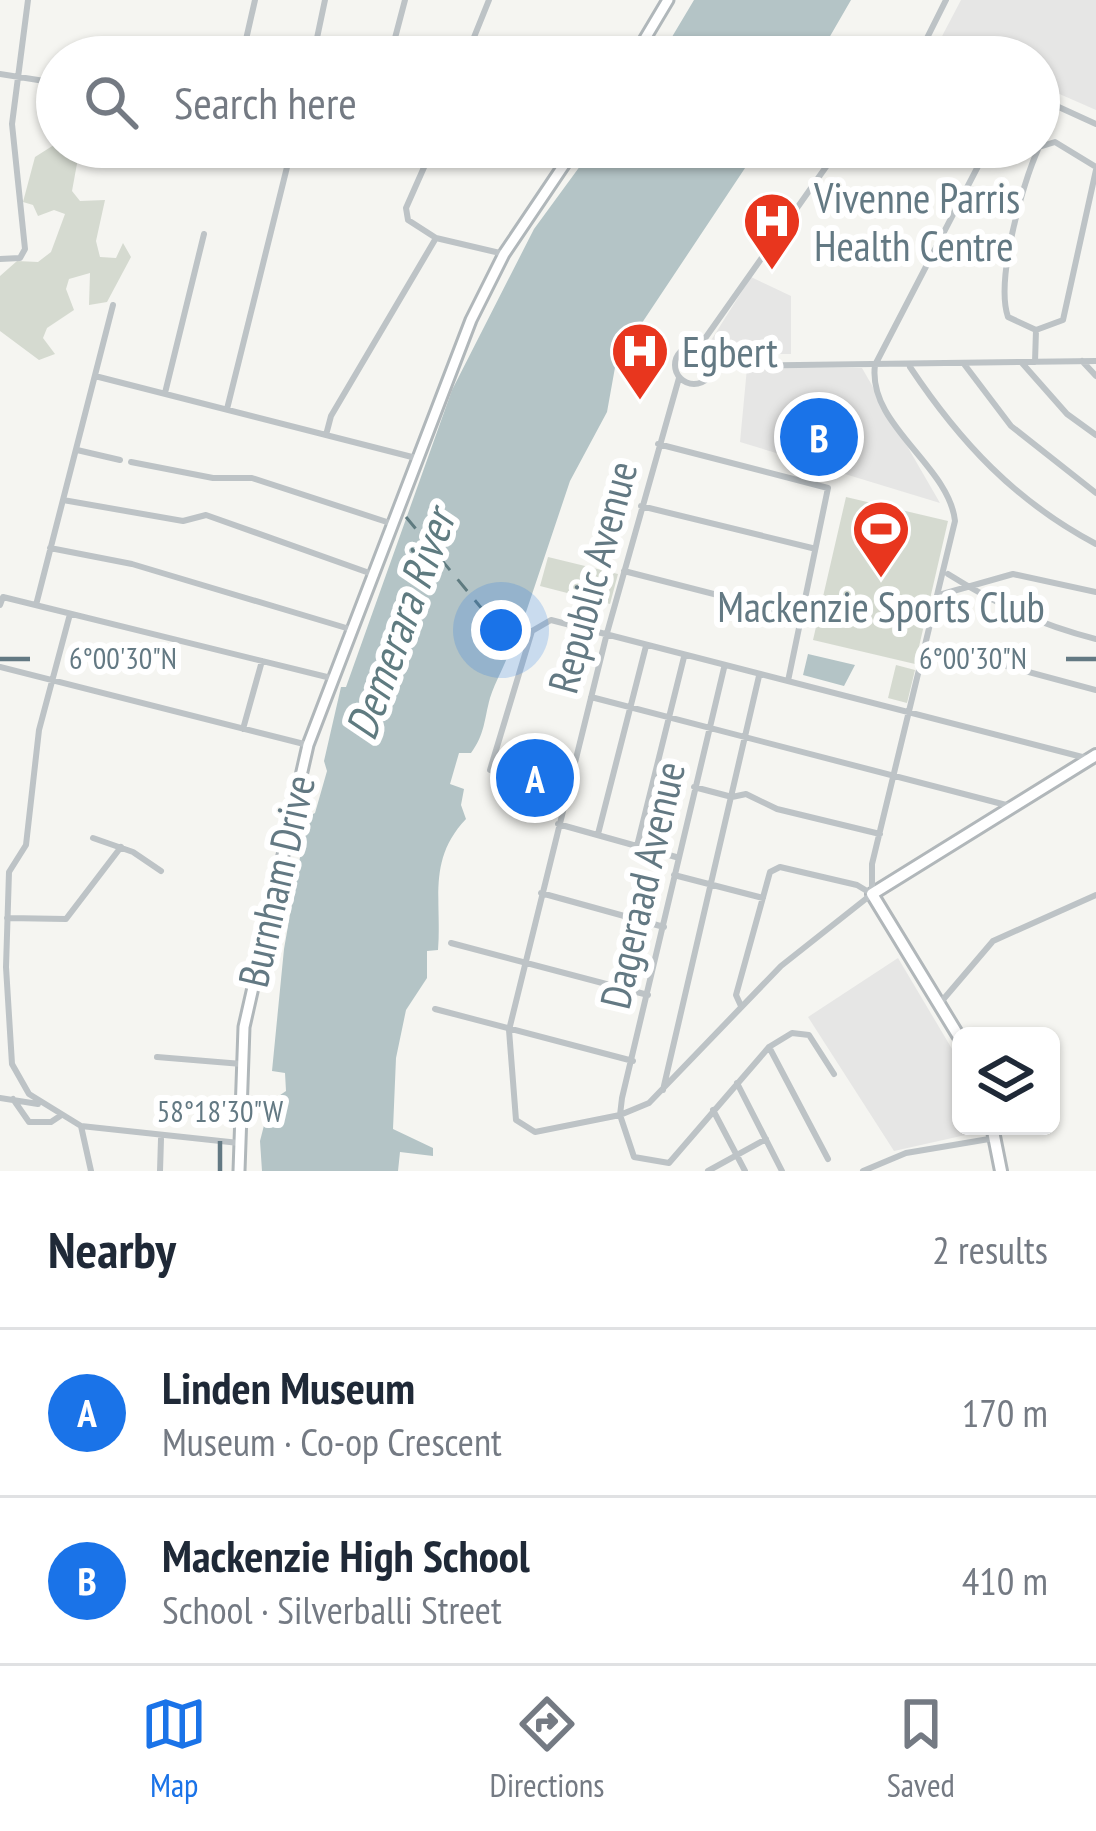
<!DOCTYPE html>
<html lang="en">
<head>
<meta charset="utf-8">
<style>
	body { margin:0; font-family:"PT Sans Narrow",sans-serif; background:#f6f6f7; color:#1f2937 }
	.controls { position:absolute; right:36px; bottom:36px; display:grid; overflow:hidden; border-radius:18px; box-shadow:0 3px 9px #0004 }
	.controls button { width:108px; height:108px; display:grid; place-items:center; padding:0; border:0; border-bottom:3px solid #e0e1e3; background:#fff; color:#1f2937; font:60px sans-serif }
	.you { position:absolute; left:501px; top:630px; width:42px; height:42px; margin:-30px; border:9px solid #fff; border-radius:50%; background:#1a73e8; box-shadow:0 0 0 18px #1a73e833 }
	.badge { display:grid; place-items:center; width:78px; height:78px; border-radius:50%; background:#1a73e8; color:#fff; font-size:39px; font-weight:700 }
	.pin { position:absolute; translate:-50% -50%; border:6px solid #fff; box-shadow:0 3px 12px #0006 }
	.list { margin:0; padding:0; list-style:none }
	h2 { display:flex; justify-content:space-between; align-items:center; height:156px; margin:0; padding:0 48px; font-size:51px }
	h2 small { font-size:39px; font-weight:400; color:#747a83 }
	.list li { display:grid; grid-template-columns:78px 1fr auto; gap:36px; align-items:center; box-sizing:border-box; height:168px; padding:0 48px; border-top:3px solid #e0e1e3 }
	.list b { display:block; font-size:45px; white-space:nowrap }
	.list p { margin:0; font-size:39px; white-space:nowrap; color:#747a83 }
	.list em { font-size:39px; font-style:normal; color:#747a83 }
	.icon { flex:none; width:66px; height:66px; fill:none; stroke:currentColor; stroke-width:2; stroke-linecap:round; stroke-linejoin:round }
	.map { position:relative; flex:none; width:1096px; height:1171px; overflow:hidden }
	.search { position:absolute; background:#fff; box-shadow:0 3px 9px #0004; left:36px; right:36px; top:36px; height:132px; display:flex; align-items:center; gap:30px; box-sizing:border-box; padding:0 42px; border-radius:66px; color:#747a83; font-size:45px }
	.sheet { height:492px; background:#fff }
	nav { display:flex; justify-content:space-around; align-items:center; box-sizing:border-box; height:168px; border-top:3px solid #e0e1e3; background:#fff; font-size:33px; color:#747a83 }
	nav a { display:grid; justify-items:center; gap:6px }
	nav .on { color:#1a73e8 }
	.map>svg:first-child { display:block }
	.built { fill:#e6e6e5 }
	.green { fill:#d5dad0 }
	.water { fill:#b4c4c6 }
	.lines { fill:none; stroke-linecap:round; stroke-linejoin:round }
	.ferry { stroke:#5f7b80; stroke-width:3; stroke-dasharray:15 12; stroke-linecap:butt }
	.secondary-casing { stroke:#b0b7ba; stroke-width:15 }
	.primary-casing { stroke:#b1b7ba; stroke-width:16 }
	.street { stroke:#bdc3c6; stroke-width:6 }
	.secondary { stroke:#fff; stroke-width:9 }
	.primary { stroke:#fff; stroke-width:10 }
	.ticks { fill:none; stroke:#637983; stroke-width:4.5 }
	.labels { text-anchor:middle; dominant-baseline:central; stroke-width:12; stroke-linejoin:round; paint-order:stroke }
	.poi-label { font-size:42px; fill:#637983; stroke:#fff; text-anchor:start }
	.street-label { font-size:42px; fill:#637983; stroke:#fff }
	.water-label { font-size:45px; font-style:italic; fill:#5f7b80; stroke:#fff }
	.ticks-label { font-size:30px; text-anchor:middle; fill:#637983; stroke:#fff; stroke-width:12; stroke-linejoin:round; paint-order:stroke }
</style>
</head>
<body>
<div class="map">
<svg width="1096" height="1171" viewBox="0 0 1096 1171">
	<rect width="100%" height="100%" fill="#f5f5f1"/>
	<path class="built" d="M961,0H1096V110L1039,85V57H977L940,40Z
		M751,277L791,296V354H717L710,342Z
		M747,368H862L940,503L740,442Z
		M898,958L958,1059L961,1126H977L979,1132L894,1151L808,1017Z"/>
	<path class="green" d="M57,143L80,147L72,191L80,201L105,200L96,241L100,257L116,258L123,243L131,257L107,302L89,305L90,273L69,279L66,289L74,310L47,328L43,338L55,354L39,360L0,331V276L17,261L38,262L51,252L65,214L54,210L38,216L33,205L23,202L35,157Z
		M846,497L948,521L915,664L813,640Z
		M548,557L618,574L610,604L540,586Z
		M896,665L915,670L907,703L888,698Z"/>
	<path class="water" d="M694,0H851L818,57H660Z
		M594,147H759L616,362L607,412L570,481L519,633H513C511,658 497,676 490,698C484,720 485,734 471,753H459L450,784L464,789L461,805L466,819C427,860 442,900 438,950L427,951V978L406,1010L396,1058L393,1129L433,1148V1156L400,1152L398,1171H262L260,1141L270,1102L286,1091L285,1073L272,1071L284,949L307,817L315,813L327,771L324,761L341,687H346L452,390L534,229Z
		M808,654L855,665L844,686L803,675Z"/>
	<g class="lines">
		<path class="ferry" d="M406,517L502,633"/>
		<g class="secondary-casing">
			<path id="secondary" d="M634,57L668,0
				M239,1171L244,1027L308,745L471,320L504,254L576,147"/>
		</g>
		<g class="primary-casing">
			<path id="primary" d="M961,1040L872,894L1096,755
				M992,1126L1001,1171"/>
		</g>
		<path class="street" d="M925,42L955,57
			M242,57L255,0
			M313,57L325,0
			M390,57L405,0
			M466,57L489,0
			M908,57L925,42L946,0
			M0,74L57,83
			M1039,98L1096,124
			M433,147L406,208L408,220L436,238L504,254
			M505,147L565,162
			M1039,147L1055,142L1096,167
			M0,259L20,258L25,249L12,124L28,0
			M1036,330L1063,320L1096,170
			M675 365a19 19 0 1 1 38 0a19 19 0 1 1-38 0Z
			M693,346L706,337L840,147
			M1082,361L1096,376
			M1035,362L1036,330L1008,317C995,280 1023,183 1039,147
			M1022,363L1067,414L1096,435
			M964,364L1011,426L1096,493
			M910,367C960,442 1015,501 1096,544
			M711,374L726,366L1096,361
			M95,376L416,458
			M679,378L607,633L509,1030L516,1120L535,1132L620,1115L649,1103L781,966L872,894
			M165,393L204,234
			M227,409L292,147
			M326,435L331,416L436,238
			M658,444L828,488L788,681
			M77,450L120,460
			M131,462L213,478H252L393,524
			M63,500L183,521L206,515L375,575
			M641,506L812,548
			M50,548L132,564L353,630
			M624,571L800,616
			M948,574C996,604 1040,625 1096,639
			M939,595L1013,574L1096,592
			M0,605L3,597L331,678
			M36,605L113,305
			M70,614L39,730L26,845L9,872L6,967L12,1064L29,1094L81,1126L239,1143
			M928,645L1096,690
			M0,667L308,745
			M724,668L622,1098L620,1115L634,1157L669,1163L769,1047L792,1033L809,1035L834,1074
			M591,697L1010,806
			M243,729L262,661
			M694,787L732,797L746,794L777,809L880,834
			M565,797L490,770L532,631L551,620L1090,759
			M558,824L676,857
			M598,834L646,646
			M93,838L133,852L161,871
			M637,846L684,657
			M674,875L763,898
			M872,891V864L955,521C949,465 867,425 875,365L988,147
			M541,893L664,927
			M7,918L66,919L121,847
			M451,943L648,995
			M941,1002L993,941L1096,895
			M741,1006L736,995L770,872L780,867L857,885L872,894
			M435,1009L633,1061
			M769,1047L828,1159
			M157,1057L242,1064
			M737,1083L782,1171
			M663,1090L759,676
			M0,1098L38,1104
			M13,1099L29,1122H51L60,1116
			M713,1110L745,1171
			M81,1126L91,1171
			M160,1171L161,1139
			M708,1171L766,1139
			M863,1171L906,1153L995,1138"/>
		<use href="#secondary" class="secondary"/>
		<use href="#primary" class="primary"/>
	</g>
	<path class="ticks" d="M0,659H30M1066,659H1096M220,1141V1171"/>
	<defs>
		<g id="hospital-pin" transform="scale(3)"><path d="M0 17L-7.5 6A9.5 9.5 0 1 1 7.5 6Z" fill="#e8361e" stroke="#fff"/><path d="M-5-5h3v3.5h4V-5h3V5h-3V1.5h-4V5h-3Z" fill="#fff"/></g>
		<g id="stadium-pin" transform="scale(3)"><path d="M0 17L-7.5 6A9.5 9.5 0 1 1 7.5 6Z" fill="#e8361e" stroke="#fff"/><path d="M0-5a6.5 5 0 1 0 0 10a6.5 5 0 1 0 0-10ZM-3.5-1.8h7v3.6h-7Z" fill="#fff"/></g>
	</defs>
	<g fill-rule="evenodd">
		<use href="#hospital-pin" x="772" y="221"/>
		<use href="#hospital-pin" x="640" y="351"/>
		<use href="#stadium-pin" x="881" y="529"/>
	</g>
	<g class="labels">
		<g class="poi-label">
			<text x="814" y="197">Vivenne Parris<tspan x="814" dy="48">Health Centre</tspan></text>
			<text x="682" y="351">Egbert</text>
			<text x="881" y="606" text-anchor="middle">Mackenzie Sports Club</text>
		</g>
		<g class="street-label">
			<text transform="translate(592 577) rotate(-75)">Republic Avenue</text>
			<text transform="translate(276 881) rotate(-77)">Burnham Drive</text>
			<text transform="translate(642 885) rotate(-77)">Dageraad Avenue</text>
		</g>
		<g class="water-label">
			<text transform="translate(399 624) rotate(-70)">Demerara River</text>
		</g>
	</g>
	<g class="ticks-label">
		<text x="123" y="669">6°00'30"N</text>
		<text x="973" y="669">6°00'30"N</text>
		<text x="220" y="1122">58°18'30"W</text>
	</g>
</svg>
<div class="controls">
<button><svg class="icon" aria-label="layers" viewBox="0 0 24 24"><path d="M12 4l9 5-9 5-9-5zM3 14l9 5 9-5"/></svg></button>
</div>
<div class="you"></div>
<div class="pin badge" style="left:535px;top:778px">A</div>
<div class="pin badge" style="left:819px;top:437px">B</div>
<div class="search"><svg class="icon" aria-label="search" viewBox="0 0 24 24"><circle cx="10" cy="10" r="6"/><path d="M15 15l6 6"/></svg>Search here</div>
</div>
<section class="sheet">
<h2>Nearby<small>2 results</small></h2>
<ul class="list">
<li><span class="badge">A</span><div><b>Linden Museum</b><p>Museum · Co-op Crescent</p></div><em>170 m</em></li>
<li><span class="badge">B</span><div><b>Mackenzie High School</b><p>School · Silverballi Street</p></div><em>410 m</em></li>
</ul>
</section>
<nav>
<a class="on"><svg class="icon" aria-label="map" viewBox="0 0 24 24"><path d="M3 6l6-2 6 2 6-2v14l-6 2-6-2-6 2zM9 4v14M15 6v14"/></svg>Map</a>
<a><svg class="icon" aria-label="directions" viewBox="0 0 24 24"><path d="M12 3l9 9-9 9-9-9zM9 14v-3h6M13 9l2 2-2 2"/></svg>Directions</a>
<a><svg class="icon" aria-label="saved" viewBox="0 0 24 24"><path d="M7 4h10v16l-5-4-5 4z"/></svg>Saved</a>
</nav>
</body>
</html>
